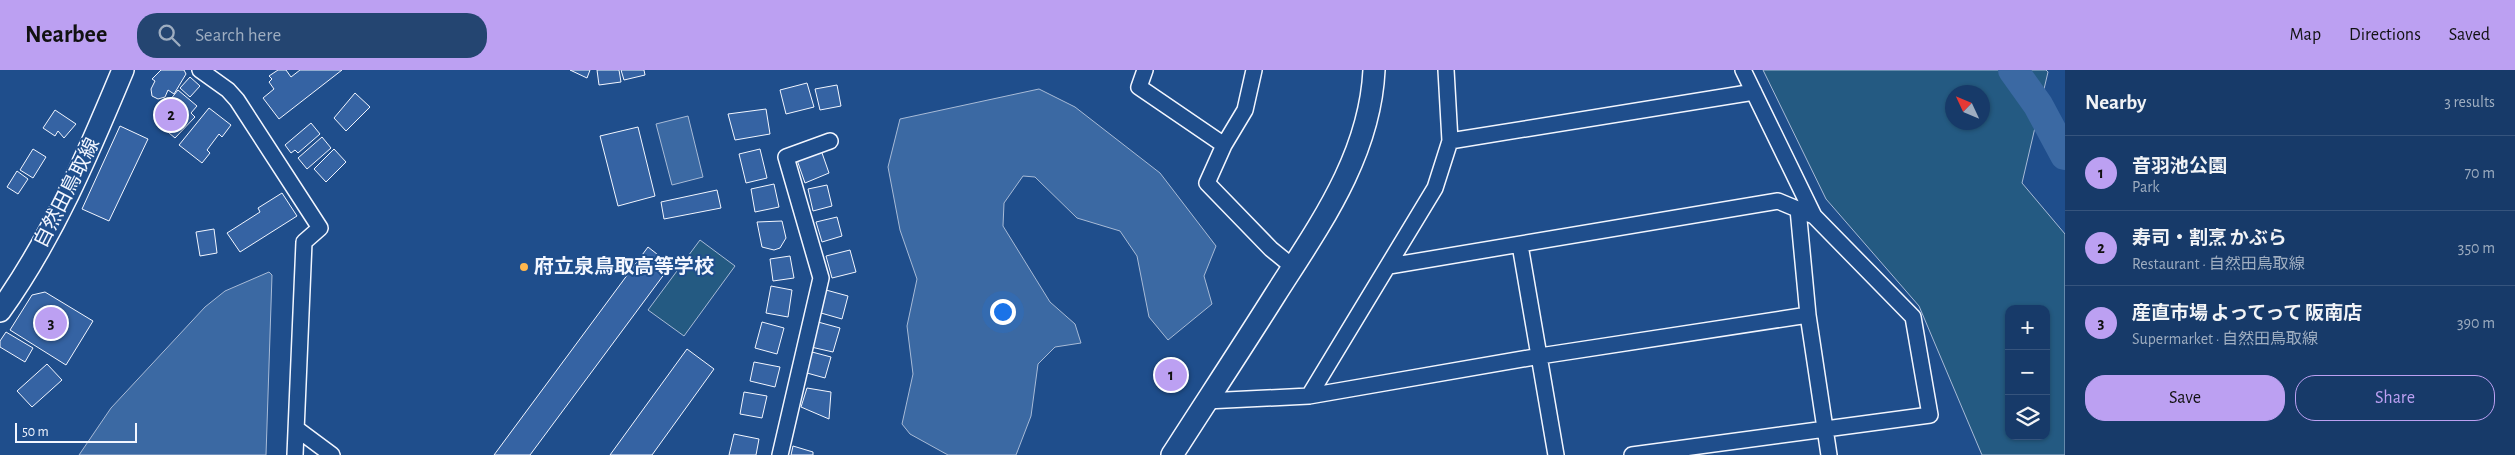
<!DOCTYPE html>
<html lang="en">
<head>
<meta charset="utf-8">
<style>
	body { margin:0; font-family:"Alegreya Sans","Noto Sans JP",sans-serif; background:#244571; color:#f1f3f6 }
	.controls { position:absolute; right:15px; bottom:15px; display:grid; overflow:hidden; border-radius:10px; box-shadow:0 1px 4px #0004 }
	.controls button { width:45px; height:45px; display:grid; place-items:center; padding:0; border:0; border-bottom:1px solid #36547d; background:#173a69; color:#f1f3f6; font:25px sans-serif }
	.compass { position:absolute; left:1945px; top:15px; width:45px; height:45px; border-radius:50%; background:#173a69; box-shadow:0 1px 4px #0004; rotate:314deg }
	.scale { position:absolute; left:15px; bottom:12px; width:122px; box-sizing:border-box; padding-left:5px; border:2px solid #f2f6ff; border-top:0; font-size:14px; line-height:18px; white-space:nowrap; color:#f2f6ff; -webkit-text-stroke:4px #1f4e8c; paint-order:stroke }
	.you { position:absolute; left:1002px; top:241px; width:18px; height:18px; margin:-12px; border:4px solid #fff; border-radius:50%; background:#1a73e8; box-shadow:0 0 0 8px #1a73e833 }
	.badge { display:grid; place-items:center; width:32px; height:32px; border-radius:50%; background:#bca0f2; color:#111; font-size:16px; font-weight:700 }
	.pin { position:absolute; translate:-50% -50%; border:2px solid #fff; box-shadow:0 1px 5px #0006 }
	.list { margin:0; padding:0; list-style:none }
	h2 { display:flex; justify-content:space-between; align-items:center; height:65px; margin:0; padding:0 20px; font-size:21px }
	h2 small { font-size:16px; font-weight:400; color:#9eadc0 }
	.list li { display:grid; grid-template-columns:32px 1fr auto; gap:15px; align-items:center; box-sizing:border-box; height:75px; padding:0 20px; border-top:1px solid #36547d }
	.list b { display:block; font-size:19px; white-space:nowrap }
	.list p { margin:0; font-size:16px; white-space:nowrap; color:#9eadc0 }
	.list em { font-size:16px; font-style:normal; color:#9eadc0 }
	.actions { display:flex; gap:10px; padding:15px 20px }
	.actions a { flex:1; padding:11px 0; border:1px solid #bca0f2; border-radius:20px; text-align:center; font-size:18px; color:#bca0f2 }
	.actions .main { background:#bca0f2; color:#111 }
	.icon { flex:none; width:28px; height:28px; fill:none; stroke:currentColor; stroke-width:2; stroke-linecap:round; stroke-linejoin:round }
	.map { position:relative; flex:none; width:2065px; height:385px; overflow:hidden }
	header { display:flex; align-items:center; gap:30px; box-sizing:border-box; height:70px; padding:0 25px; background:#bca0f2; color:#111 }
	header strong { font-size:24px }
	nav { display:flex; gap:28px; margin-inline-start:auto; font-size:18px }
	.search { width:350px; height:45px; background:#244571; display:flex; align-items:center; gap:12px; box-sizing:border-box; padding:0 18px; border-radius:20px; color:#9eadc0; font-size:19px }
	main { display:flex }
	aside { flex:1; background:#173a69 }
	.map>svg:first-child { display:block }
	.green { fill:#245a82; stroke:#a8bbd7; fill-rule:evenodd }
	.water { fill:#3b69a3; stroke:#a8bbd7 }
	.lines { fill:none; stroke-linecap:round; stroke-linejoin:round }
	.river { stroke:#3b69a3; stroke-width:30 }
	.building { fill:#3563a3; stroke:#f2f6ff }
	.street-casing { stroke:#f2f6ff; stroke-width:18 }
	.secondary-casing { stroke:#f2f6ff; stroke-width:24 }
	.street { stroke:#1f4e8c; stroke-width:15 }
	.secondary { stroke:#1f4e8c; stroke-width:21 }
	.poi-dot { fill:#ffb74d; stroke:#1f4e8c; stroke-width:2 }
	.labels { text-anchor:middle; dominant-baseline:central; stroke-width:4; stroke-linejoin:round; paint-order:stroke }
	.street-label { font-size:20px; fill:#f2f6ff; stroke:#1f4e8c }
	.poi-label { font-size:20px; font-weight:bold; fill:#f2f6ff; stroke:#1f4e8c; text-anchor:start }
</style>
</head>
<body>
<header>
<strong>Nearbee</strong>
<div class="search"><svg class="icon" aria-label="search" viewBox="0 0 24 24"><circle cx="10" cy="10" r="6"/><path d="M15 15l6 6"/></svg>Search here</div>
<nav><a>Map</a><a>Directions</a><a>Saved</a></nav>
</header>
<main>
<div class="map">
<svg width="2065" height="385" viewBox="0 0 2065 385">
	<rect width="100%" height="100%" fill="#1f4e8c"/>
	<path class="green" d="M1763,0H2046L2048,2L2022,113L2065,164V385H1982L1919,236L1826,129ZM1952,22H1982V52H1952ZM2009,239H2046V366H2009Z
		M700,170L735,196L684,266L648,240Z"/>
	<path class="water" d="M1039,19L1075,37L1160,103L1216,176L1204,206L1212,234L1168,270L1149,247L1137,186L1120,161L1077,148L1035,107L1023,106L1004,133L1003,156L1050,232L1075,254L1081,273L1055,277L1038,294L1031,346L1016,385H948L910,364L902,354L913,304L907,256L917,209L900,160L888,97L900,49Z
		M688,46L703,107L672,115L656,54Z
		M269,202L272,205L266,385H79L111,338L205,237L225,221Z"/>
	<g class="lines">
		<path class="river" d="M2013,0L2038,35L2065,85"/>
	</g>
	<path class="building" d="M161,0H184L186,4L174,24L168,20L165,27L158,29L152,26L151,19L155,11L152,9Z
		M278,0H286L291,7L300,0H342L279,49L263,28L274,19L269,12L272,9L269,6Z
		M570,0H590L587,8Z
		M597,0H619L621,12L599,15Z
		M621,0H644L645,5L624,10Z
		M190,7L200,16L190,27L180,18Z
		M807,13L814,37L786,44L780,20Z
		M837,15L841,36L820,40L815,19Z
		M178,20L197,36L191,43L195,47L175,68L156,52L164,42L162,40Z
		M355,23L370,37L346,61L334,48Z
		M209,38L231,55L222,67L219,64L207,80L210,83L202,93L179,75Z
		M766,39L770,64L735,70L728,44Z
		M55,40L76,54L64,68L58,61L55,66L43,58Z
		M311,53L320,64L298,83L295,80L291,83L285,75Z
		M120,56L148,69L109,151L82,139Z
		M638,57L655,126L618,136L600,66Z
		M322,67L331,78L307,99L298,88Z
		M33,79L46,87L33,108L20,100Z
		M334,79L346,92L326,112L314,99Z
		M760,79L767,108L746,113L739,84Z
		M821,80L829,103L805,113L797,90Z
		M17,101L28,109L18,124L7,117Z
		M774,114L779,137L755,142L751,119Z
		M827,115L832,136L813,141L808,119Z
		M717,120L721,138L664,149L661,132Z
		M282,123L297,146L240,182L227,163L260,142L258,138Z
		M837,147L842,166L822,172L816,152Z
		M782,151L786,168L780,178L774,180L762,177L757,152Z
		M214,159L217,183L200,186L196,162Z
		M648,177L671,195L530,385H494Z
		M850,180L856,202L832,208L826,186Z
		M790,186L794,208L773,211L770,189Z
		M771,216L792,220L788,247L766,243Z
		M826,220L848,226L842,249L821,243Z
		M45,222L93,251L66,295L10,260L32,225Z
		M762,252L784,258L777,284L755,278Z
		M818,252L840,258L833,282L811,277Z
		M6,262L33,278L25,292L0,277V271Z
		M687,279L714,299L652,385H610Z
		M812,282L831,287L825,308L807,303Z
		M754,292L780,297L775,317L750,311Z
		M47,294L62,310L32,337L17,321Z
		M807,318L831,322L829,349L801,337Z
		M744,322L767,326L762,348L740,344Z
		M734,364L759,369L756,385H729Z
		M793,376L813,382V385H791Z"/>
	<g class="lines">
		<g class="street-casing">
			<path id="street" d="M200,0L228,20L237,30L320,158L304,172L295,385
				M1145,0L1139,17L1224,75
				M1254,0L1245,40L1224,75L1207,113L1271,179L1293,197
				M1450,71L1754,22
				M1798,139L1808,245L1829,385
				M1520,175L1556,385
				M1389,196L1778,131L1814,146
				M1309,326L1435,118L1450,71L1446,0
				M1206,331L1309,326L1540,286L1808,245
				M297,359L332,385
				M780,385L821,208L786,87L830,71
				M1632,385L1930,345L1913,247L1814,146L1743,0"/>
		</g>
		<g class="secondary-casing">
			<path id="secondary" d="M0,241C53,167 88,84 123,0
				M1172,385C1206,332 1241,279 1275,225C1319,156 1370,86 1374,0"/>
		</g>
		<use href="#street" class="street"/>
		<use href="#secondary" class="secondary"/>
	</g>
	<circle class="poi-dot" cx="524" cy="197" r="5"/>
	<g class="labels">
		<g class="street-label">
			<text transform="translate(67 123) rotate(-63)">自然田鳥取線</text>
		</g>
		<g class="poi-label">
			<text x="534" y="197">府立泉鳥取高等学校</text>
		</g>
	</g>
</svg>
<div class="controls">
<button>+</button>
<button>−</button>
<button><svg class="icon" aria-label="layers" viewBox="0 0 24 24"><path d="M12 4l9 5-9 5-9-5zM3 14l9 5 9-5"/></svg></button>
</div>
<svg class="compass" viewBox="-18 -18 36 36"><path d="M0-13l5 13h-10z" fill="#e53935"/><path d="M0 13l5-13h-10z" fill="#9eadc0"/></svg>
<div class="scale">50 m</div>
<div class="you"></div>
<div class="pin badge" style="left:1171px;top:305px">1</div>
<div class="pin badge" style="left:171px;top:45px">2</div>
<div class="pin badge" style="left:51px;top:253px">3</div>
</div>
<aside>
<h2>Nearby<small>3 results</small></h2>
<ul class="list">
<li><span class="badge">1</span><div><b>音羽池公園</b><p>Park</p></div><em>70 m</em></li>
<li><span class="badge">2</span><div><b>寿司・割烹 かぶら</b><p>Restaurant · 自然田鳥取線</p></div><em>350 m</em></li>
<li><span class="badge">3</span><div><b>産直市場 よってって 阪南店</b><p>Supermarket · 自然田鳥取線</p></div><em>390 m</em></li>
</ul>
<div class="actions"><a class="main">Save</a><a>Share</a></div>
</aside>
</main>
</body>
</html>
